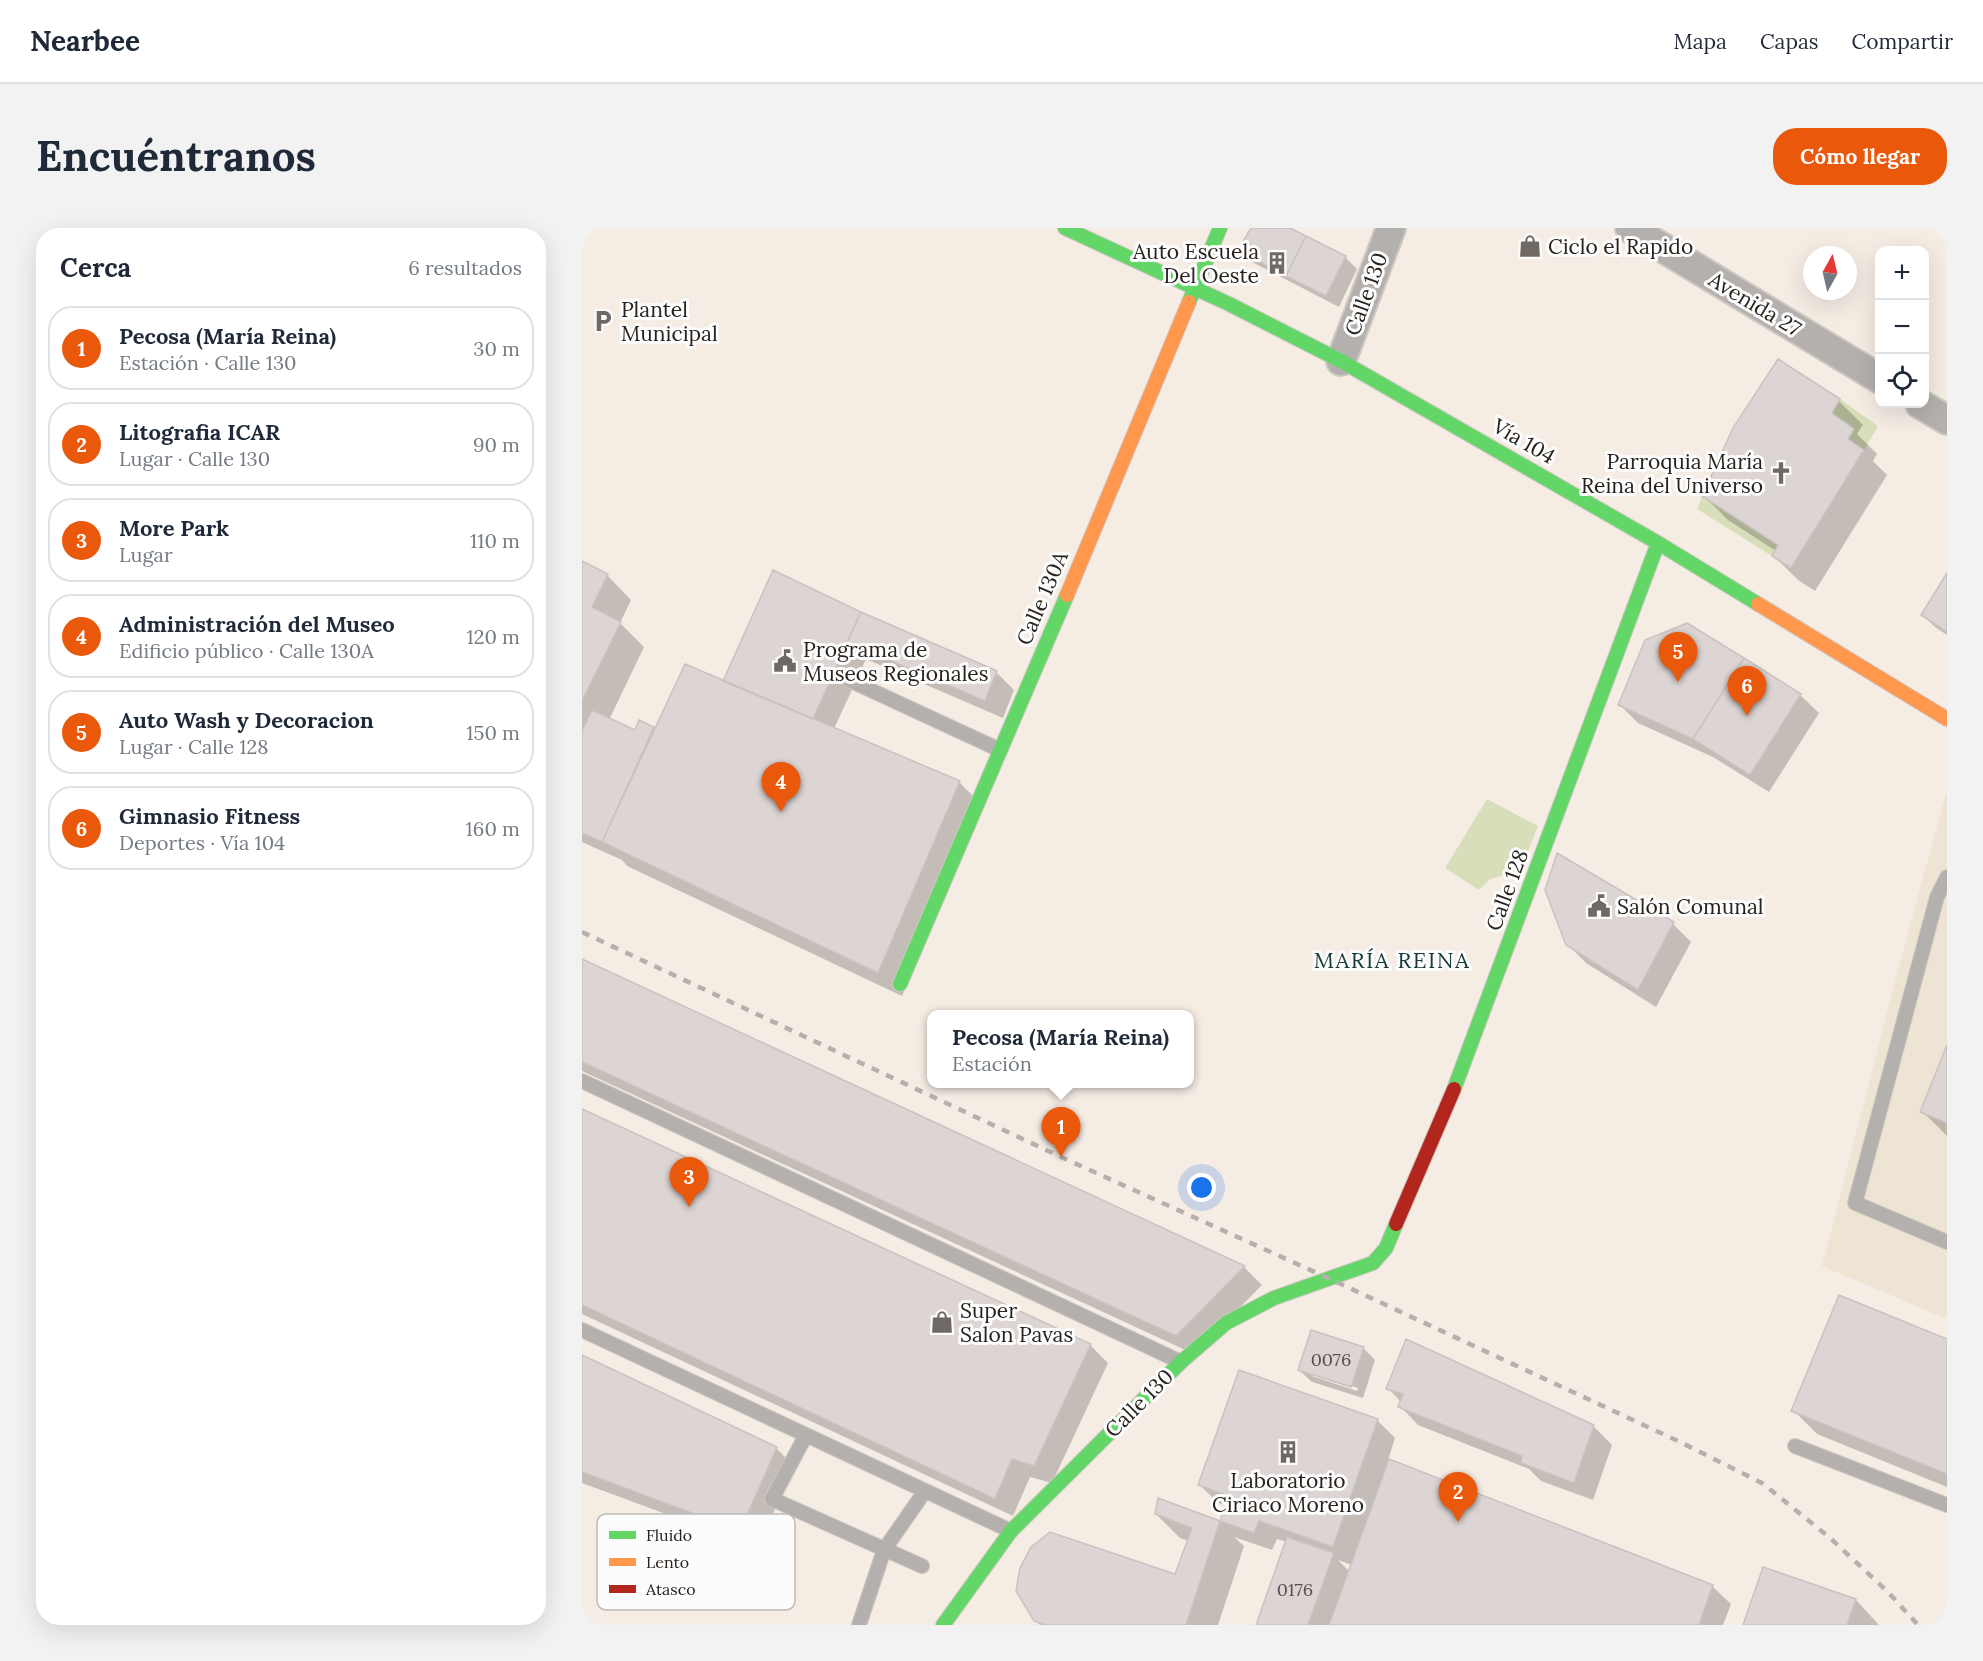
<!DOCTYPE html>
<html lang="es">
<head>
<meta charset="utf-8">
<style>
	body { margin:0; font-family:Lora,serif; background:#f2f2f3; color:#1f2937 }
	.controls { position:absolute; right:18px; top:18px; display:grid; overflow:hidden; border-radius:12px; box-shadow:0 6px 24px #0002 }
	.controls button { width:54px; height:54px; display:grid; place-items:center; padding:0; border:0; border-bottom:2px solid #e0e1e3; background:#fff; color:#1f2937; font:30px sans-serif }
	.compass { position:absolute; left:1221px; top:18px; width:54px; height:54px; border-radius:50%; background:#fff; box-shadow:0 6px 24px #0002; rotate:8deg }
	.you { position:absolute; left:620px; top:960px; width:21px; height:21px; margin:-15px; border:4px solid #fff; border-radius:50%; background:#1a73e8; box-shadow:0 0 0 9px #1a73e833 }
	.badge { display:grid; place-items:center; width:39px; height:39px; border-radius:50%; background:#ea580c; color:#fff; font-size:20px; font-weight:700 }
	.pin { position:absolute; translate:-50% -50px; filter:drop-shadow(0 2px 3px #0008) }
	.pin::after { content:''; position:absolute; top:32px; width:21px; height:18px; background:inherit; clip-path:polygon(0 0,100% 0,50% 100%) }
	.popup { position:absolute; left:345px; top:782px; width:267px; height:78px; box-sizing:border-box; display:grid; place-content:center; border-radius:12px; background:#fff; filter:drop-shadow(0 2px 4px #0005); font-size:20px; white-space:nowrap; color:#747a83 }
	.popup b { font-size:22px; color:#1f2937 }
	.popup::after { content:''; position:absolute; left:50%; top:100%; margin-left:-12px; border:12px solid transparent; border-top-color:#fff }
	.list { margin:0; padding:0; list-style:none }
	h2 { display:flex; justify-content:space-between; align-items:center; height:78px; margin:0; padding:0 24px; font-size:26px }
	h2 small { font-size:20px; font-weight:400; color:#747a83 }
	.list li { display:grid; grid-template-columns:39px 1fr auto; gap:18px; align-items:center; box-sizing:border-box; height:84px; margin:0 12px 12px; padding:0 12px; border:2px solid #e0e1e3; border-radius:24px }
	.list b { display:block; font-size:22px; white-space:nowrap }
	.list p { margin:0; font-size:20px; white-space:nowrap; color:#747a83 }
	.list em { font-size:20px; font-style:normal; color:#747a83 }
	.icon { flex:none; width:33px; height:33px; fill:none; stroke:currentColor; stroke-width:2; stroke-linecap:round; stroke-linejoin:round }
	.map { position:relative; flex:none; width:1365px; height:1397px; overflow:hidden; border-radius:24px }
	header { display:flex; align-items:center; gap:36px; box-sizing:border-box; height:84px; padding:0 30px; background:#fff; border-bottom:2px solid #e0e1e3 }
	header strong { font-size:28px }
	nav { display:flex; gap:33px; margin-inline-start:auto; font-size:21px }
	.intro { display:flex; align-items:center; justify-content:space-between; box-sizing:border-box; height:144px; padding:0 36px }
	h1 { margin:0; font-size:42px }
	.button { padding:15px 27px; border-radius:24px; background:#ea580c; color:#fff; font-size:21px; font-weight:700 }
	main { display:flex; gap:36px; padding:0 36px }
	aside { flex:1; background:#fff; border-radius:24px; box-shadow:0 6px 24px #0002 }
	.map>svg:first-child { display:block }
	.industrial { fill:#eee4d4 }
	.green { fill:#d9deba }
	.shadow { fill:#0003; fill-rule:evenodd }
	.building { fill:#dcd5d4; stroke:#c9c2c1; stroke-width:1.5 }
	.lines { fill:none; stroke-linecap:round; stroke-linejoin:round }
	.lane-casing { stroke:#cec8c2; stroke-width:16 }
	.street-casing { stroke:#cec8c2; stroke-width:32 }
	.fast-casing { stroke:#cec8c2; stroke-width:16 }
	.slow-casing { stroke:#cec8c2; stroke-width:16 }
	.jam-casing { stroke:#cec8c2; stroke-width:16 }
	.lane { stroke:#b4b0ae; stroke-width:14 }
	.street { stroke:#b4b0ae; stroke-width:28 }
	.fast { stroke:#63d668; stroke-width:14 }
	.slow { stroke:#ff974d; stroke-width:14 }
	.jam { stroke:#b3261e; stroke-width:14 }
	.rail { stroke:#b5b0ac; stroke-width:4.5; stroke-dasharray:8 8; stroke-linecap:butt }
	.labels { text-anchor:middle; dominant-baseline:central; stroke-width:6; stroke-linejoin:round; paint-order:stroke }
	.number-label { font-size:18px; fill:#56504c }
	.poi-label { font-size:21px; fill:#28221d; stroke:#fcfcfc; text-anchor:start }
	.street-label { font-size:21px; fill:#28221d; stroke:#fcfcfc }
	.neighbourhood-label { font-size:22px; letter-spacing:1.5px; fill:#173937; stroke:#fcfcfc }
	.key { fill:#fcfcfc; stroke:#bcbbb9; stroke-width:1.5 }
	.key-label { font-size:16px; fill:#28221d }
</style>
</head>
<body>
<header>
<strong>Nearbee</strong>
<nav><a>Mapa</a><a>Capas</a><a>Compartir</a></nav>
</header>
<div class="intro"><h1>Encuéntranos</h1><a class="button">Cómo llegar</a></div>
<main>
<aside>
<h2>Cerca<small>6 resultados</small></h2>
<ul class="list">
<li><span class="badge">1</span><div><b>Pecosa (María Reina)</b><p>Estación · Calle 130</p></div><em>30 m</em></li>
<li><span class="badge">2</span><div><b>Litografia ICAR</b><p>Lugar · Calle 130</p></div><em>90 m</em></li>
<li><span class="badge">3</span><div><b>More Park</b><p>Lugar</p></div><em>110 m</em></li>
<li><span class="badge">4</span><div><b>Administración del Museo</b><p>Edificio público · Calle 130A</p></div><em>120 m</em></li>
<li><span class="badge">5</span><div><b>Auto Wash y Decoracion</b><p>Lugar · Calle 128</p></div><em>150 m</em></li>
<li><span class="badge">6</span><div><b>Gimnasio Fitness</b><p>Deportes · Vía 104</p></div><em>160 m</em></li>
</ul>
</aside>
<div class="map">
<svg width="1365" height="1397" viewBox="0 0 1365 1397">
	<rect width="100%" height="100%" fill="#f5ece4"/>
	<path class="industrial" d="M1364,565L1365,566V1091L1240,1038L1318,734Z"/>
	<path class="green" d="M1258,171L1296,198L1282,222L1266,211L1272,201L1250,185Z
		M1120,268L1196,317L1190,328L1115,281Z
		M905,571L956,598L938,643L908,651L897,662L863,640Z"/>
	<path class="shadow" d="M670,0H706L763,29L775,41L757,79L670,34L658,22Z
		M1257,173L1281,197L1275,206L1295,226L1291,233L1305,247L1233,363L1216,352L1192,328L1194,323L1146,292L1122,268Z
		M0,335L25,347L49,372L38,395L62,419L27,492L53,504L58,494L74,502L142,454L278,386L414,444L432,462L421,490L284,431L252,501L377,554L401,578L320,768L45,638L40,632L0,614V506L2,501L0,500Z
		M1365,348V407L1353,399L1341,387Z
		M1218,467L1237,485L1187,564L1131,529L1056,495L1038,477Z
		M1091,696L1109,714L1074,779L1004,735L985,716Z
		M0,733L662,1039L680,1057L612,1126L0,843Z
		M1365,821V908L1340,883Z
		M0,882L508,1117L526,1135L470,1255L448,1249L431,1288L0,1086Z
		M1365,1113V1259L1235,1206L1211,1182Z
		M781,1120L793,1132L781,1170L730,1154L717,1142ZM730,1145L776,1160L775,1163L730,1148Z
		M0,1129L194,1220L212,1238L176,1320L0,1255Z
		M806,1160L1011,1198L1030,1217L1011,1272L959,1253L947,1241L836,1197L818,1178L819,1174Z
		M795,1192L813,1210L806,1232L1130,1358L1149,1376L1141,1397H675L705,1314L695,1311L690,1322L652,1309L662,1318L636,1397H458L453,1392L594,1348L607,1313L598,1310L574,1286L577,1272L639,1295L645,1278L636,1275L618,1257ZM756,1332L770,1337L768,1344Z
		M1182,1341L1274,1372L1297,1397H1163Z"/>
	<path class="building" d="M669,0H708L724,8L704,48L656,22Z
		M724,8L764,28L744,68L704,48Z
		M1196,131L1258,171L1250,185L1272,201L1266,211L1282,222L1209,340L1190,328L1196,317L1120,268L1151,200Z
		M0,333L26,346L10,379L39,394L0,473Z
		M191,342L279,384L231,491L141,453Z
		M1365,345V404L1339,387Z
		M279,384L415,443L403,473L265,414Z
		M1105,395L1162,430L1111,511L1036,477L1063,412Z
		M1162,430L1219,466L1168,547L1111,511Z
		M103,436L378,553L296,745L20,614Z
		M10,482L53,502L57,492L72,499L20,614L0,605V503Z
		M975,625L1092,694L1056,762L984,717L963,662Z
		M0,731L663,1038L594,1108L0,834Z
		M1365,817V895L1338,884Z
		M0,881L509,1116L452,1238L430,1231L413,1271L0,1077Z
		M1257,1067L1365,1111V1246L1209,1183Z
		M729,1102L782,1119L769,1159L716,1142Z
		M824,1111L1012,1197L992,1255L939,1235L940,1228L816,1179L821,1166L804,1161Z
		M0,1127L195,1219L158,1303L0,1244Z
		M657,1142L796,1191L751,1319L677,1293L672,1305L638,1293L647,1268L616,1257Z
		M807,1231L1131,1357L1117,1397H747Z
		M576,1270L638,1293L604,1397H463L452,1393L434,1363L438,1340L449,1319L468,1304L593,1346L610,1300L573,1286Z
		M705,1309L752,1325L726,1397H674Z
		M1181,1339L1274,1371L1265,1397H1161Z"/>
	<g class="lines">
		<g class="lane-casing">
			<path id="lane" d="M267,452L418,522
				M1365,649L1355,669L1273,975L1365,1014
				M0,853L599,1134
				M0,1102L429,1303
				M224,1207L190,1271L340,1338
				M1213,1218L1365,1277
				M277,1397L302,1322L343,1263"/>
		</g>
		<g class="street-casing">
			<path id="street" d="M1048,0L1298,151
				M759,133L809,0
				M1338,176L1365,192"/>
		</g>
		<g class="fast-casing">
			<path id="fast" d="M483,0L647,76L759,133L1076,315L1176,376
				M607,74L638,0
				M318,756L485,367
				M872,861L1076,315
				M361,1397L429,1303L599,1134L644,1095L692,1070L791,1035L804,1020L814,996"/>
		</g>
		<g class="slow-casing">
			<path id="slow" d="M485,367L607,74
				M1176,376L1365,491"/>
		</g>
		<g class="jam-casing">
			<path id="jam" d="M814,996L872,861"/>
		</g>
		<use href="#lane" class="lane"/>
		<use href="#street" class="street"/>
		<use href="#fast" class="fast"/>
		<use href="#slow" class="slow"/>
		<use href="#jam" class="jam"/>
		<path class="rail" d="M0,704L479,929L746,1050L1096,1213L1180,1255L1247,1309L1306,1364L1336,1397"/>
	</g>
	<defs>
		<g id="shop-bare" transform="scale(1.8)"><path d="M-5-2.5h2.3a2.7 3.5 0 0 1 5.4 0H5L5.5 6h-11ZM-1.5-2.5h3a1.5 2.3 0 0 0-3 0Z" fill="#706963" stroke="#fcfcfc" stroke-width="2.5" paint-order="stroke"/></g>
		<g id="building-bare" transform="scale(1.8)"><path d="M-4-6H4V6H1V3H-1V6H-4ZM-2.5-4.3h1.7v1.8h-1.7ZM.8-4.3h1.7v1.8H.8ZM-2.5-1h1.7V.8h-1.7ZM.8-1h1.7V.8H.8Z" fill="#706963" stroke="#fcfcfc" stroke-width="2.5" paint-order="stroke"/></g>
		<g id="parking-bare" transform="scale(1.8)"><path d="M-3.5-5.5H1a3.5 3.5 0 0 1 0 7H-1V5.5H-3.5ZM-1-3.4V-.6H.8a1.4 1.4 0 0 0 0-2.8Z" fill="#706963" stroke="#fcfcfc" stroke-width="2.5" paint-order="stroke"/></g>
		<g id="church-bare" transform="scale(1.8)"><path d="M-1.2-6h2.4v3.5h3.3v2.4h-3.3V6h-2.4V-.1h-3.3v-2.4h3.3Z" fill="#706963" stroke="#fcfcfc" stroke-width="2.5" paint-order="stroke"/></g>
		<g id="civic-bare" transform="scale(1.8)"><path d="M-.6-6.5H3V-4.5H.6V-3L4-1V1h2V6H-6V1h2V-1L-.6-3ZM-1.2 2.5V6h2.4V2.5Z" fill="#706963" stroke="#fcfcfc" stroke-width="2.5" paint-order="stroke"/></g>
	</defs>
	<g fill-rule="evenodd">
		<use href="#shop-bare" x="948" y="18"/>
		<use href="#building-bare" x="695" y="35"/>
		<use href="#parking-bare" x="21" y="93"/>
		<use href="#church-bare" x="1199" y="245"/>
		<use href="#civic-bare" x="203" y="433"/>
		<use href="#civic-bare" x="1017" y="678"/>
		<use href="#shop-bare" x="360" y="1094"/>
		<use href="#building-bare" x="706" y="1224"/>
	</g>
	<g class="labels">
		<g class="number-label">
			<text x="749" y="1131">0076</text>
			<text x="713" y="1361">0176</text>
		</g>
		<g class="poi-label">
			<text x="966" y="18">Ciclo el Rapido</text>
			<text x="677" y="23" text-anchor="end">Auto Escuela<tspan x="677" dy="24">Del Oeste</tspan></text>
			<text x="39" y="81">Plantel<tspan x="39" dy="24">Municipal</tspan></text>
			<text x="1181" y="233" text-anchor="end">Parroquia María<tspan x="1181" dy="24">Reina del Universo</tspan></text>
			<text x="221" y="421">Programa de<tspan x="221" dy="24">Museos Regionales</tspan></text>
			<text x="1035" y="678">Salón Comunal</text>
			<text x="378" y="1082">Super<tspan x="378" dy="24">Salon Pavas</tspan></text>
			<text x="706" y="1252" text-anchor="middle">Laboratorio<tspan x="706" dy="24">Ciriaco Moreno</tspan></text>
		</g>
		<g class="street-label">
			<text transform="translate(784 66) rotate(-70)">Calle 130</text>
			<text transform="translate(1173 76) rotate(31)">Avenida 27</text>
			<text transform="translate(942 213) rotate(30)">Vía 104</text>
			<text transform="translate(460 370) rotate(-67)">Calle 130A</text>
			<text transform="translate(925 662) rotate(-70)">Calle 128</text>
			<text transform="translate(557 1175) rotate(-45)">Calle 130</text>
		</g>
		<g class="neighbourhood-label">
			<text x="810" y="732">MARÍA REINA</text>
		</g>
	</g>
	<rect x="15" y="1286" width="198" height="96" rx="9" class="key"/>
	<rect x="27" y="1303" width="27" height="8" fill="#63d668"/>
	<rect x="27" y="1330" width="27" height="8" fill="#ff974d"/>
	<rect x="27" y="1357" width="27" height="8" fill="#b3261e"/>
	<g class="key-label">
		<text x="64" y="1313">Fluido</text>
		<text x="64" y="1340">Lento</text>
		<text x="64" y="1367">Atasco</text>
	</g>
</svg>
<div class="controls">
<button>+</button>
<button>−</button>
<button><svg class="icon" aria-label="locate" viewBox="0 0 24 24"><circle cx="12" cy="12" r="6"/><path d="M12 2v4M12 18v4M2 12h4M18 12h4"/></svg></button>
</div>
<svg class="compass" viewBox="-18 -18 36 36"><path d="M0-13l5 13h-10z" fill="#e53935"/><path d="M0 13l5-13h-10z" fill="#747a83"/></svg>
<div class="you"></div>
<div class="pin badge" style="left:479px;top:929px">1</div>
<div class="popup"><b>Pecosa (María Reina)</b>Estación</div>
<div class="pin badge" style="left:876px;top:1294px">2</div>
<div class="pin badge" style="left:107px;top:979px">3</div>
<div class="pin badge" style="left:199px;top:584px">4</div>
<div class="pin badge" style="left:1096px;top:454px">5</div>
<div class="pin badge" style="left:1165px;top:488px">6</div>
</div>
</main>
</body>
</html>
